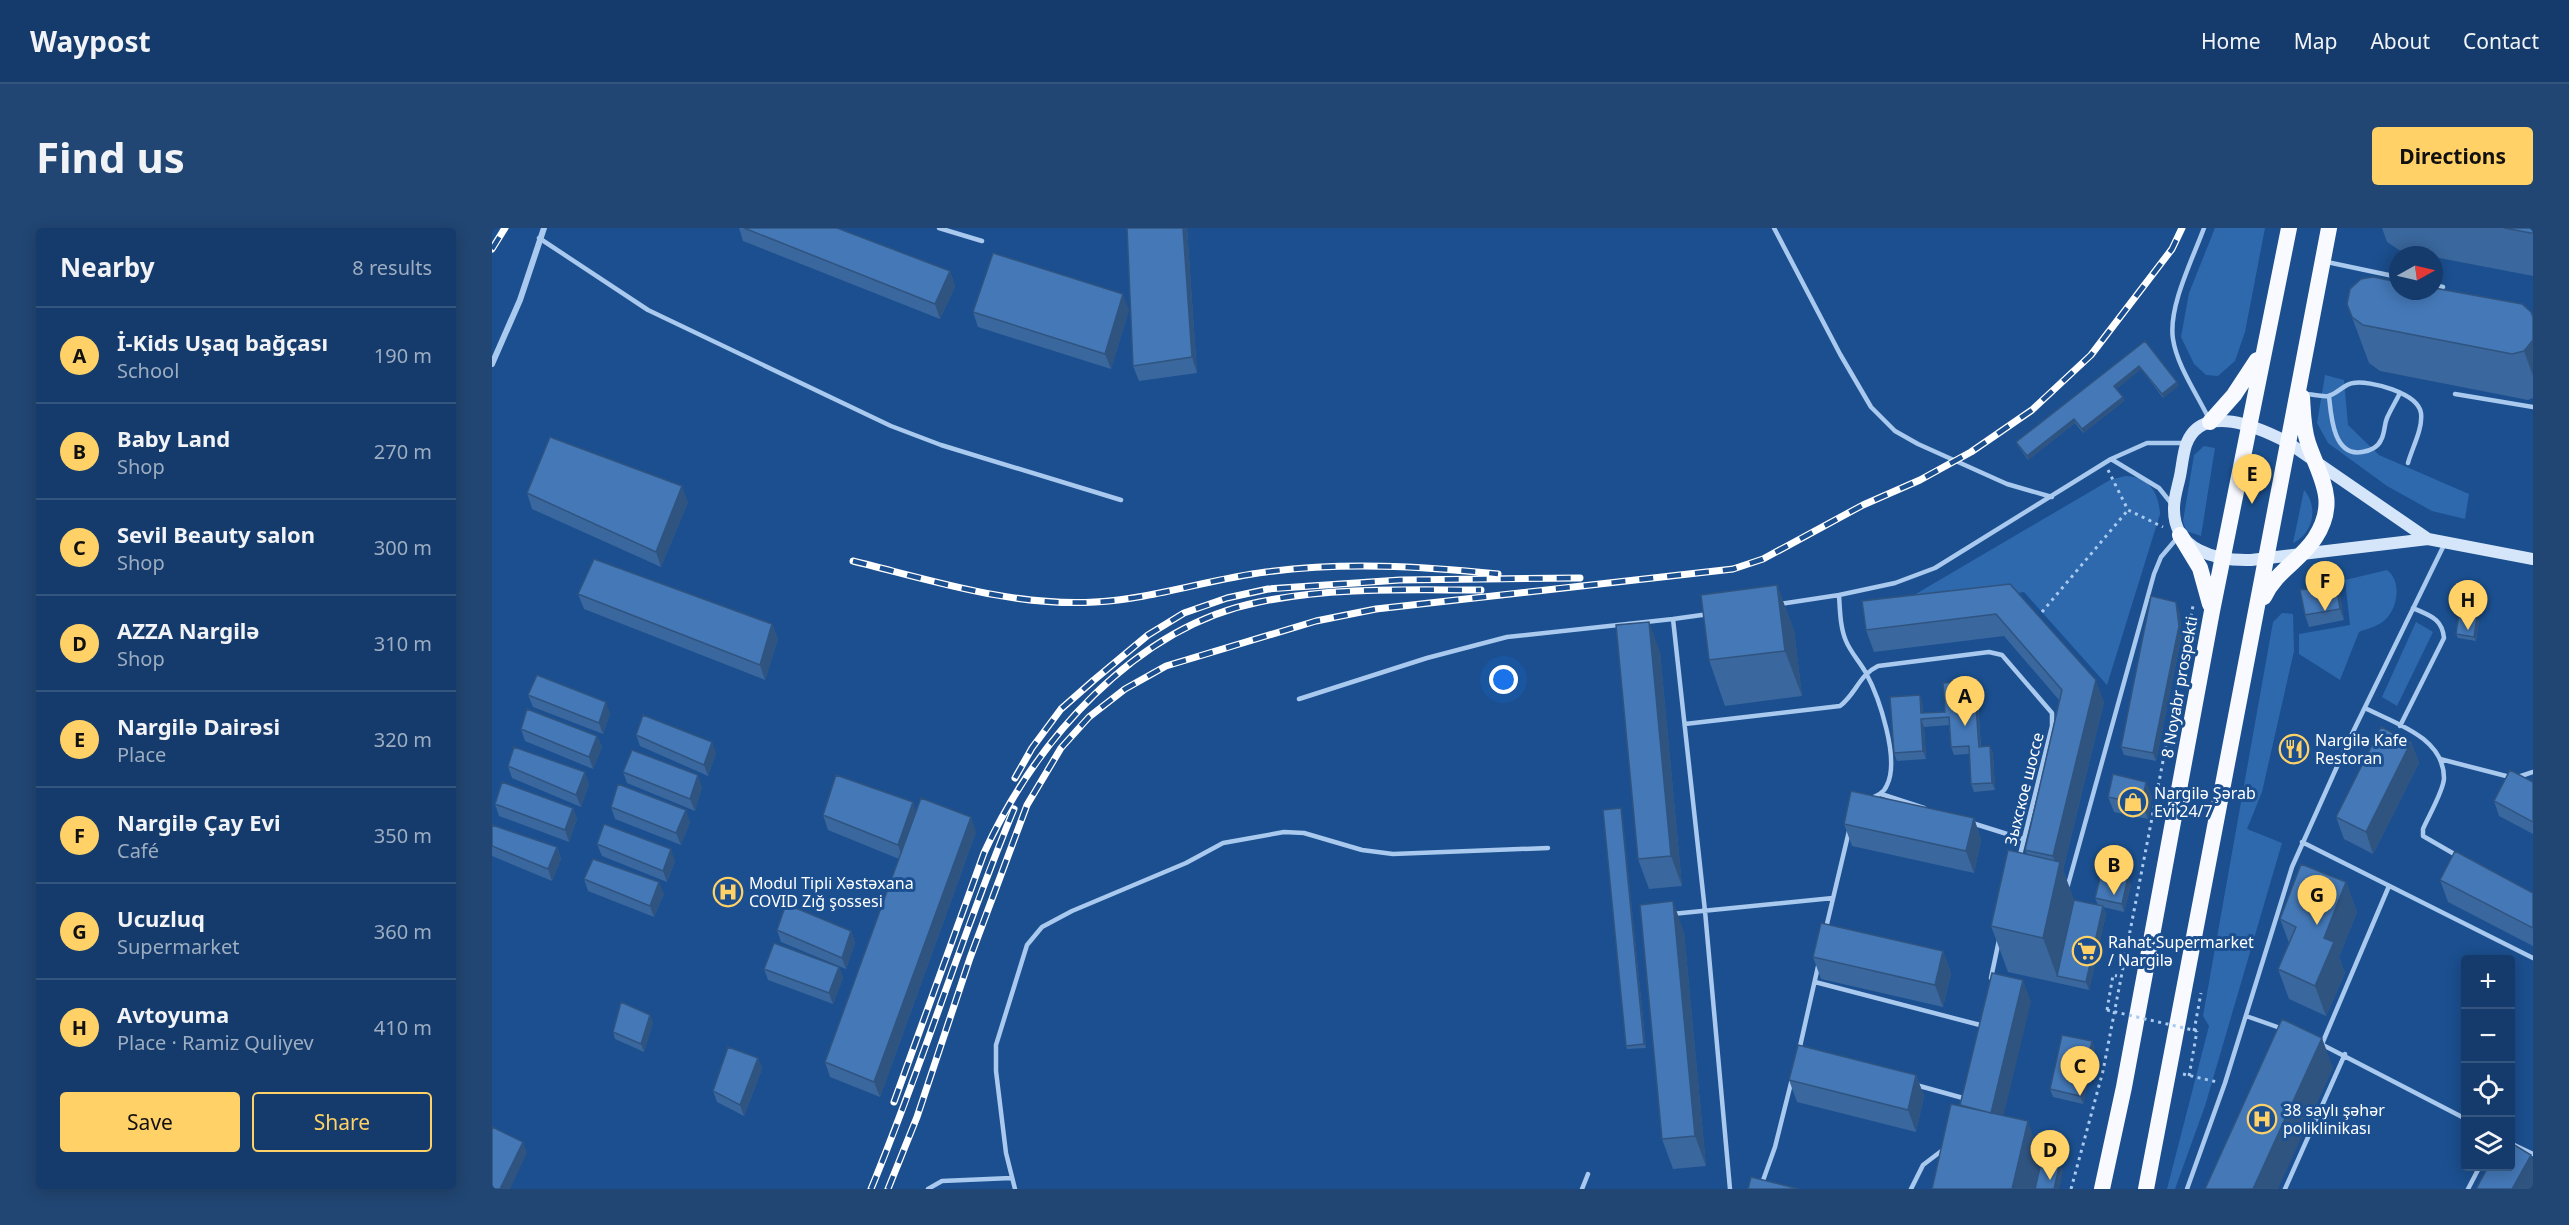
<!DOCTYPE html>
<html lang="en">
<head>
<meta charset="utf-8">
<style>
	body { margin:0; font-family:"Noto Sans",sans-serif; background:#214673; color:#f1f3f6 }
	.controls { position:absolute; right:18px; bottom:18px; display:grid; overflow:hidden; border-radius:6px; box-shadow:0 3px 15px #0003 }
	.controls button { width:54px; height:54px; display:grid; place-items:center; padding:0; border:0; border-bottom:2px solid #33557e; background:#143b6b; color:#f1f3f6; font:30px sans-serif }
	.compass { position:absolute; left:1897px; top:18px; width:54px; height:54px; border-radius:50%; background:#143b6b; box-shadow:0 3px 15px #0003; rotate:82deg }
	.you { position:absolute; left:1012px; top:452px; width:21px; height:21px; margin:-15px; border:4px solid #fff; border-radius:50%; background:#1a73e8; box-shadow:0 0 0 9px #1a73e833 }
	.badge { display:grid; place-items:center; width:39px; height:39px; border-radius:50%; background:#ffd166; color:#111; font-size:20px; font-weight:700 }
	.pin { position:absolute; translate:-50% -50px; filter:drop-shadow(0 2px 3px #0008) }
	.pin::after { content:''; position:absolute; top:32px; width:21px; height:18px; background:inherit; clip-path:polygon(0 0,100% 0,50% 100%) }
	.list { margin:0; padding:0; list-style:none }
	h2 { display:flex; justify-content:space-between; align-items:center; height:78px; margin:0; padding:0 24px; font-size:26px }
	h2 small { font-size:20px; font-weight:400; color:#9dadc1 }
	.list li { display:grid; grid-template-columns:39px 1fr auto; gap:18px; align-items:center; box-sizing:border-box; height:96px; padding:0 24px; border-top:2px solid #33557e }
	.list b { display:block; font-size:22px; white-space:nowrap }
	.list p { margin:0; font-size:20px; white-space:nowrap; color:#9dadc1 }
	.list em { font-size:20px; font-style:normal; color:#9dadc1 }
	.actions { display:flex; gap:12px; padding:18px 24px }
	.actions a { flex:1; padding:14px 0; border:2px solid #ffd166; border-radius:6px; text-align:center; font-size:21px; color:#ffd166 }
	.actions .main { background:#ffd166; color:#111 }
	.icon { flex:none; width:33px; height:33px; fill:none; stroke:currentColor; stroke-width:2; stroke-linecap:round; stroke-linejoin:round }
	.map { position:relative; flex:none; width:2041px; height:961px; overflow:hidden; border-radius:6px }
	header { display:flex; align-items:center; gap:36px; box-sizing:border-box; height:84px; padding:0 30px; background:#143b6b; border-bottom:2px solid #33557e }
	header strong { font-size:28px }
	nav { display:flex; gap:33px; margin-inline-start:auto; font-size:21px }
	.intro { display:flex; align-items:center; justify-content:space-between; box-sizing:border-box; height:144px; padding:0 36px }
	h1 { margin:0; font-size:42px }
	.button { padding:15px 27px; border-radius:6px; background:#ffd166; color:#111; font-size:21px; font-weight:700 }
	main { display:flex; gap:36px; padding:0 36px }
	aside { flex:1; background:#143b6b; border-radius:6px; box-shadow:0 3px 15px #0003 }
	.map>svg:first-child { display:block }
	.green { fill:#2e69ad }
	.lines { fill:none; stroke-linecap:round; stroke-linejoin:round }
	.path { stroke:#a9c9ee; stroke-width:3; stroke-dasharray:3 4.5; stroke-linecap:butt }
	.service { stroke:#a9c9ee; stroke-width:4.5 }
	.minor { stroke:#a9c9ee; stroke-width:6 }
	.secondary { stroke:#d6e6fa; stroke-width:12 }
	.trunk { stroke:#f8faff; stroke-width:16 }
	.rail-casing { stroke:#fff; stroke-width:7 }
	.rail { stroke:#1b4f8f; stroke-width:4.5; stroke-dasharray:14; stroke-linecap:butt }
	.path-bridge { stroke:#a9c9ee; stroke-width:3; stroke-dasharray:3 4.5; stroke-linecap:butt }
	.wall { fill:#3a679d }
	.shaded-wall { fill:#305480 }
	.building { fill:#4478b7; stroke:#305480; stroke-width:1.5 }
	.labels { text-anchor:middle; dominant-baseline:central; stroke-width:6; stroke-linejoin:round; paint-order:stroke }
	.street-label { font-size:16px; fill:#fff; stroke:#1b4f8f }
	.poi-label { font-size:16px; fill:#fff; stroke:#1b4f8f; text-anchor:start }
</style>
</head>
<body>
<header>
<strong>Waypost</strong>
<nav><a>Home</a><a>Map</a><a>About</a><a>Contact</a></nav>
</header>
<div class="intro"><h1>Find us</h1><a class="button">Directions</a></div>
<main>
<aside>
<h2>Nearby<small>8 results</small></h2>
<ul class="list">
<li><span class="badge">A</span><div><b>İ-Kids Uşaq bağçası</b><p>School</p></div><em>190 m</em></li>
<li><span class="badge">B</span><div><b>Baby Land</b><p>Shop</p></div><em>270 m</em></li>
<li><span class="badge">C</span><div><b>Sevil Beauty salon</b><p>Shop</p></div><em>300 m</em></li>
<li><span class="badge">D</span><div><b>AZZA Nargilə</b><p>Shop</p></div><em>310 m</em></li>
<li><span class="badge">E</span><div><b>Nargilə Dairəsi</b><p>Place</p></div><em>320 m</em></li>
<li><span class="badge">F</span><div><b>Nargilə Çay Evi</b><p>Café</p></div><em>350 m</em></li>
<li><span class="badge">G</span><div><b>Ucuzluq</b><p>Supermarket</p></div><em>360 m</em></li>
<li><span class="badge">H</span><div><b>Avtoyuma</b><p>Place · Ramiz Quliyev</p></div><em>410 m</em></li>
</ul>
<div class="actions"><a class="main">Save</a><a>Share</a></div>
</aside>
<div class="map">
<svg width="2041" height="961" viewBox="0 0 2041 961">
	<rect width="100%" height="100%" fill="#1b4f8f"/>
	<path class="green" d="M1723,0H1773L1753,104L1743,133L1726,148L1714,147L1702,136L1689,109L1697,65Z
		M1833,147L1852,152L1856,197L1887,227L1977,266L1973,291L1940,283L1895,258L1836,215L1825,195Z
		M1712,218L1723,220L1709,308L1694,303L1691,293L1702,227Z
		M1633,248C1656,248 1667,264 1668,286L1615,457L1532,364L1410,381L1422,367L1618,252Z
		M1812,262C1827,279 1821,306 1801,315Z
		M1895,342C1910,353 1906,380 1893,392C1887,398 1874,401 1867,404L1848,452L1807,426V406L1858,397L1853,352Z
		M1790,385L1801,386L1802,423L1770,564L1755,601L1790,615L1713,878L1683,961H1675L1717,798L1711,788L1781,394Z
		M1924,394L1941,404L1905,478L1890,469Z"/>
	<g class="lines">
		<path class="path" d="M1616,242L1636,282L1671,299
			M1550,384L1636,282
			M1615,782L1621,747L1625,748
			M1702,803L1709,765
			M1691,846L1725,854
			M1697,848L1705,803
			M1579,961L1611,843L1701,378"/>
		<path class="service" d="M447,0L490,13
			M1282,0L1348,126L1379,179L1403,203L1426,216L1515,256L1560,269
			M1712,0C1701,30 1676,79 1681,111C1685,138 1705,166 1717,191
			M47,10L156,82L399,198L449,217L629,272
			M1835,34L1906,49
			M1942,57L1951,59
			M1813,166C1820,166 1829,169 1836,168C1845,166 1852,156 1861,155C1878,152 1926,165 1929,185C1931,201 1920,220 1916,235
			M1963,166L2041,179
			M1837,168C1839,187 1841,229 1870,224C1878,223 1886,219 1889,212C1893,205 1892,197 1895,190C1899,181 1904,173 1908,165
			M1619,231L1667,260L1679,275
			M1288,376L1347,367
			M1217,386L1181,391L1213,683L1238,961
			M807,471L935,430L1015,409L1181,391
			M1873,480C1902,495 1952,509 1952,550C1952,562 1936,589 1931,601V608L1964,627
			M1193,496L1348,478C1364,466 1367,447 1386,438L1497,424L1510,427L1560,485V498L1527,631
			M1908,498L1952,410C1950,390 1938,388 1921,380
			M1948,531L2018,549
			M2026,549L2041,544
			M1389,566L1432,580
			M1377,571C1385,568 1392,565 1395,557C1408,531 1387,469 1374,445C1368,434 1359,425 1354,413C1348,399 1348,382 1347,367L1403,355L1443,340L1619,231L1655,215H1694
			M1480,595L1531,611
			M1810,614L2041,730
			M1573,661L1576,657L1662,346L1669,329L1686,309
			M1180,686L1341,670
			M1334,700L1357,603
			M1499,750L1507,712
			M1323,754L1488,797
			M1754,788L1791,801
			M1827,815L1974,891
			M1830,816L1897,658
			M1307,823L1327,734
			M1424,857L1471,870
			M2018,915L2041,926
			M1543,928L1569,935
			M436,961L450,953L519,950
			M523,961L514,925L504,843V817L535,717L550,699L580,683L694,635L731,615L792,604L812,605L870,622L901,626L1056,620
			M1090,961L1096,946
			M1268,961L1283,919L1300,851
			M1419,961L1431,937L1452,921
			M1695,961L1733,855L1800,639L1856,514L1953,315
			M1793,961L1853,826
			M1976,961L1988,938"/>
		<path class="minor" d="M0,136L28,72L52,0"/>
		<path class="secondary" d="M1936,311L1795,214C1768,200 1709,173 1694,217C1691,226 1690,238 1688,248C1686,258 1682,269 1682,280C1681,322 1724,333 1759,332L1936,311L2041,331"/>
		<path class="trunk" d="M1718,194L1742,167L1765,132
			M1688,307L1708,340L1718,376
			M1772,369C1784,343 1808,333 1823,310C1847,273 1828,250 1816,215C1811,200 1811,184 1810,169
			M1610,961L1632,859L1720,383L1797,0
			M1654,961L1837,0"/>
		<g class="rail-casing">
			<path id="rail" d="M0,21L13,0
				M361,333C439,352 522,379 603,374C661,371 717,351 774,344C851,334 928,338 1006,346
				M523,550L540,520L569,481L602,452L656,407L692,385L735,370L776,361L908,352L1088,350
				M402,874L492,625C543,514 642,399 767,374C840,359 915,362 989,362
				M379,961C431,836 470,706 522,581
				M396,961L425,889L478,730L535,577L569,520L597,489L633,461L674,438L824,393L884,381L1241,341L1271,331L1371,277L1428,252L1479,224L1540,182L1599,127L1680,21L1690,0"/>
		</g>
		<use href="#rail" class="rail"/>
		<path class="path-bridge" d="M1615,782L1705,803"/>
	</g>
	<path class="wall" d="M247,0H345L458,43L463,59L448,91L251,13Z
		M695,0L705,145L647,153L641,138Z
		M1890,0H2041V48L1942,29V27H1934L1907,22L1895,14Z
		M1855,76L2041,88V170L2036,172L1888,143L1877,135Z
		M637,82L619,141L486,99L481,84Z
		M1653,113L1685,154L1686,158L1671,170L1649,141L1624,161L1631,169L1632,173L1591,205L1583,195L1536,232L1526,218L1524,214Z
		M35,265L196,274L169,339L40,281Z
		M1842,344L1846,355L1852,392L1817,399L1813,387L1822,360Z
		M1518,356L1612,474L1571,642L1582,672L1606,677L1603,670L1639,657L1632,684L1611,679L1614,686L1597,762L1516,744L1499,698L1535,626L1533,622L1567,472L1512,408L1382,424L1374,402Z
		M1285,357L1302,403L1310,468L1233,478L1217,432Z
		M86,366L280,396L286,411L273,452L92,381Z
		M1687,382L1690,406L1664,533L1632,527L1629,519Z
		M1985,389L1987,393L1984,413L1966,410L1964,406Z
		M1168,424L1190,658L1157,661L1146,631Z
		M1485,461L1489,519L1498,518L1501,526L1503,562L1482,564L1479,556L1477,526L1462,527L1459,519L1458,497L1432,499L1434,531L1405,533L1402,525L1428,467L1430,474L1431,485L1453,484Z
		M36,467L118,485L111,506L41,479Z
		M29,501L105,508L110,519L101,541L33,513Z
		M144,507L224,525L216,548L148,518Z
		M1919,514L1927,535L1881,626L1852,611L1844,589Z
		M16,538L97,556L89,579L20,550Z
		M131,544L210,559L203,583L135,555Z
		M1654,554L1660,569L1656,591L1622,584L1616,569Z
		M2041,554V606L2007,588L2002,573Z
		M3,576L81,580L85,591L77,614L7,588Z
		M119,579L198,594L189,617L123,591Z
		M424,583L484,604L388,869L338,849L333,834L407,631L336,602L331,587Z
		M1130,584L1154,820L1135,821L1134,818Z
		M1482,590L1489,612L1482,645L1360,618L1352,596Z
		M0,597L65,619L69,631L60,653L0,628Z
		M105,616L183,633L175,654L110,628Z
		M92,651L172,666L162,689L96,663Z
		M1948,652L2041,665V718L1956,674Z
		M1854,654L1865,684L1847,729L1853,745L1834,788L1797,771L1786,741L1797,715L1788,691Z
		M285,702L359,703L363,715L354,741L289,714Z
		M1192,704L1214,938L1181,941L1170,911Z
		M1451,723L1459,745L1451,779L1329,751L1321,729Z
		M347,739L351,750L341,776L276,752L272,741Z
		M161,794L152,824L123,811L121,804Z
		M1600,813L1603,821L1591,876L1561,869L1558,861Z
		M266,830L270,841L252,888L225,874L221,863Z
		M1424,847L1432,868L1424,904L1305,874L1297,852Z"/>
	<path class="shaded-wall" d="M691,0H695L705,145L700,129Z
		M458,43L463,59L448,91L443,76Z
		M631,66L637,82L619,141L613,126Z
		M2041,112V148L2032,123Z
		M1647,138L1649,141L1623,162L1622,158Z
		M1685,154L1686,158L1671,170L1670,166Z
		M1631,169L1632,173L1591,205L1590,201Z
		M1582,191L1583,195L1536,232L1535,228Z
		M190,258L196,274L169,339L164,324Z
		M1842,344L1846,355L1852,392L1848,381Z
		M1285,357L1302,403L1310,468L1293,423Z
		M1684,374L1687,382L1690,406L1664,533L1661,525Z
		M1985,389L1987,393L1984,413L1982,409Z
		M1157,394L1168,424L1190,658L1179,628Z
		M280,396L286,411L273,452L268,437Z
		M1604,452L1612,474L1571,642L1585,680L1565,748L1551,710L1566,643L1561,628Z
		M1482,453L1485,461L1489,527L1487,519Z
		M1428,467L1430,474L1432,493L1429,485Z
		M114,474L118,485L111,506L107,495Z
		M1429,491L1432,499L1434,531L1431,523Z
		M105,508L110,519L101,541L97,529Z
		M220,514L224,525L216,548L212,537Z
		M1919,514L1927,535L1881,626L1874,604Z
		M1498,518L1501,526L1503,562L1500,555Z
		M93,544L97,556L89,579L84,567Z
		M206,547L210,559L203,583L198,571Z
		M1654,554L1660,569L1656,591L1650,576Z
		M421,574L426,589L411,632L406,617Z
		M81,580L85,591L77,614L73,602Z
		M1129,580L1130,584L1154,820L1152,816Z
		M194,582L198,594L189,617L184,605Z
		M479,589L484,604L388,869L382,854Z
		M1482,590L1489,612L1482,645L1474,623Z
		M65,619L69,631L60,653L56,641Z
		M179,621L183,633L175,654L171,643Z
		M1636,649L1639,657L1632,684L1630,676Z
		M167,654L172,666L162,689L158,678Z
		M1854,654L1865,684L1847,729L1853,745L1834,788L1823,758L1832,710Z
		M1181,673L1192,704L1214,938L1203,908Z
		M1611,678L1614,686L1597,762L1594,754Z
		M359,703L363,715L354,741L350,730Z
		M1451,723L1459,745L1451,779L1443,757Z
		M347,739L351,750L341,776L337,765Z
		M1531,752L1539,774L1505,915L1497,893Z
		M158,787L161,794L152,824L149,816Z
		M1830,810L1841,840L1786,961H1761Z
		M1600,813L1603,821L1591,876L1588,868Z
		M266,830L270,841L252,888L248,877Z
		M1424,847L1432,868L1424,904L1416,882Z
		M1536,893L1552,939L1547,961H1520Z
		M31,914L35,925L18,961H8Z
		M2039,927L2041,933V959L2040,961H2020Z
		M1568,935L1571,943L1567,961H1562Z"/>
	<path class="building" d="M252,0H345L458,43L443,76Z
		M635,0H691L700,129L641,138Z
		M2012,0H2041V5H2039Z
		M501,25L631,66L613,126L481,84Z
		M1881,49L1906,54V63H1942V60L2030,76L2039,84L2041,89V112L2032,123L2020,126L1871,97L1860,89L1855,76L1858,61L1869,51Z
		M1653,113L1685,154L1670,166L1647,138L1622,158L1631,169L1590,201L1582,191L1535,228L1524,214Z
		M58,209L190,258L164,324L35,265Z
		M102,331L280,396L268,437L86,366Z
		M1842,344L1848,381L1813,387L1808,362L1822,360L1820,348Z
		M1518,356L1604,452L1561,628L1533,622L1570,462L1504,386L1374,402L1370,373Z
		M1285,357L1293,423L1217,432L1209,367Z
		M1659,368L1684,374L1687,398L1661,525L1629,519Z
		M1967,386L1985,389L1982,409L1964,406Z
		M1157,394L1179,628L1146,631L1124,397Z
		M45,447L114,474L107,495L36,467Z
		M1482,453L1487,519L1498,518L1500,555L1479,556L1477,518L1459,519L1457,489L1429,491L1431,523L1402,525L1398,469L1428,467L1429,485L1453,484L1451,455Z
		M35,481L105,508L97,529L29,501Z
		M151,487L220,514L212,537L144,507Z
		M1889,499L1919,514L1874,604L1844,589Z
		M22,519L93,544L84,567L16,538Z
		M140,522L206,547L198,571L131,544Z
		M2018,542L2041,554V594L2002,573Z
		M1621,546L1654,554L1650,576L1616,569Z
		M344,547L421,574L406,617L331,587Z
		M10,554L81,580L73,602L3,576Z
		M126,556L194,582L184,605L119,579Z
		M1359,563L1482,590L1474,623L1352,596Z
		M429,570L479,589L382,854L333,834Z
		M1129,580L1152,816L1134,818L1111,582Z
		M112,596L179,621L171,643L105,616Z
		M0,597L65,619L56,641L0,618Z
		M1516,622L1568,634L1551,710L1499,698Z
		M1963,623L2041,665V700L1948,652Z
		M101,631L167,654L158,678L92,651Z
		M1809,636L1854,654L1832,710L1842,714L1823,758L1786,741L1804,699L1788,691Z
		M1610,642L1636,649L1630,676L1603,670Z
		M1582,672L1611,678L1594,754L1565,748Z
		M1181,673L1203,908L1170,911L1148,677Z
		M294,676L359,703L350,730L285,702Z
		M1329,695L1451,723L1443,757L1321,729Z
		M282,715L347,739L337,765L272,741Z
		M1500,745L1531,752L1499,885L1468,877Z
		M129,774L158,787L149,816L121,804Z
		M1790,791L1830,810L1761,961H1713Z
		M1570,807L1600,813L1588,868L1558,861Z
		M1306,817L1424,847L1416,882L1297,852Z
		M236,819L266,830L248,877L221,863Z
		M1459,876L1536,893L1520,961H1440Z
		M0,899L31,914L8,961H0Z
		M2019,915L2039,927L2020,961H1984L1996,939H2019Z
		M1550,931L1568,935L1562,961H1543Z
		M1259,949L1307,961H1256Z"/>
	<defs>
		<g id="restaurant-ring" transform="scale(1.5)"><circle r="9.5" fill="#1b4f8f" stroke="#ffd166" stroke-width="1.5"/><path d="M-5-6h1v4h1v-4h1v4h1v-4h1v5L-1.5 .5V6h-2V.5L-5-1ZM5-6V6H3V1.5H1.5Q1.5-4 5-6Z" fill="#ffd166"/></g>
		<g id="shop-ring" transform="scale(1.5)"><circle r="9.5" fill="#1b4f8f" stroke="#ffd166" stroke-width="1.5"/><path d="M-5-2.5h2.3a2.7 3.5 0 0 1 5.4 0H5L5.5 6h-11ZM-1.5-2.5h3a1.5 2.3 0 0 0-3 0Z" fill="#ffd166"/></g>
		<g id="hospital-ring" transform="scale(1.5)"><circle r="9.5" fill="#1b4f8f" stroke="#ffd166" stroke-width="1.5"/><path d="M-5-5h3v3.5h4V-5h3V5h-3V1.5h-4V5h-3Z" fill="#ffd166"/></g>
		<g id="supermarket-ring" transform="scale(1.5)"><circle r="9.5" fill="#1b4f8f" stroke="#ffd166" stroke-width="1.5"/><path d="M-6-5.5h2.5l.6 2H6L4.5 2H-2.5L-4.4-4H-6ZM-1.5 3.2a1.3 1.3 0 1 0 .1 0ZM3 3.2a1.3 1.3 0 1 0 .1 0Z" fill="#ffd166"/></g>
	</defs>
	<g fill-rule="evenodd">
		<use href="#restaurant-ring" x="1802" y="521"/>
		<use href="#shop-ring" x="1641" y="574"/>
		<use href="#hospital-ring" x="236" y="664"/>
		<use href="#supermarket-ring" x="1595" y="723"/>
		<use href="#hospital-ring" x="1770" y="891"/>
	</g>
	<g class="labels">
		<g class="street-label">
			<text transform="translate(1687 459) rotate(-80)">8 Noyabr prospekti</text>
			<text transform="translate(1532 561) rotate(-76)">Зыхское шоссе</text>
		</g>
		<g class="poi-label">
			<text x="1823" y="512">Nargilə Kafe<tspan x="1823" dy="18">Restoran</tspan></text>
			<text x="1662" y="565">Nargilə Şərab<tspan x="1662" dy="18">Evi 24/7</tspan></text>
			<text x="257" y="655">Modul Tipli Xəstəxana<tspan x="257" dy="18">COVID Zığ şossesi</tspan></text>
			<text x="1616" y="714">Rahat Supermarket<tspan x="1616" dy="18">/ Nargilə</tspan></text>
			<text x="1791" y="882">38 saylı şəhər<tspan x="1791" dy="18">poliklinikası</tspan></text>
		</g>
	</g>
</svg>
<div class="controls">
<button>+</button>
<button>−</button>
<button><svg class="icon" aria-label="locate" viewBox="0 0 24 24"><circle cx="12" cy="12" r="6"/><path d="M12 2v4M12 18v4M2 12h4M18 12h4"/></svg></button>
<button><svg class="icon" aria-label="layers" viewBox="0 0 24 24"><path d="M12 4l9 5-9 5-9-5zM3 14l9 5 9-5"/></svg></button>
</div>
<svg class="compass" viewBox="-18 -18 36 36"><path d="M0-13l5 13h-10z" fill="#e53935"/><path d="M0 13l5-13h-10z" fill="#9dadc1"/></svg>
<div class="you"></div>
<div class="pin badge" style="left:1473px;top:498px">A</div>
<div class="pin badge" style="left:1622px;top:667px">B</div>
<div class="pin badge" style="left:1588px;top:868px">C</div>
<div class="pin badge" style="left:1558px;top:952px">D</div>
<div class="pin badge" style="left:1760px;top:276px">E</div>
<div class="pin badge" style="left:1833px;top:383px">F</div>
<div class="pin badge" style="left:1825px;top:697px">G</div>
<div class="pin badge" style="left:1976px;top:402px">H</div>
</div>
</main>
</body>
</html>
